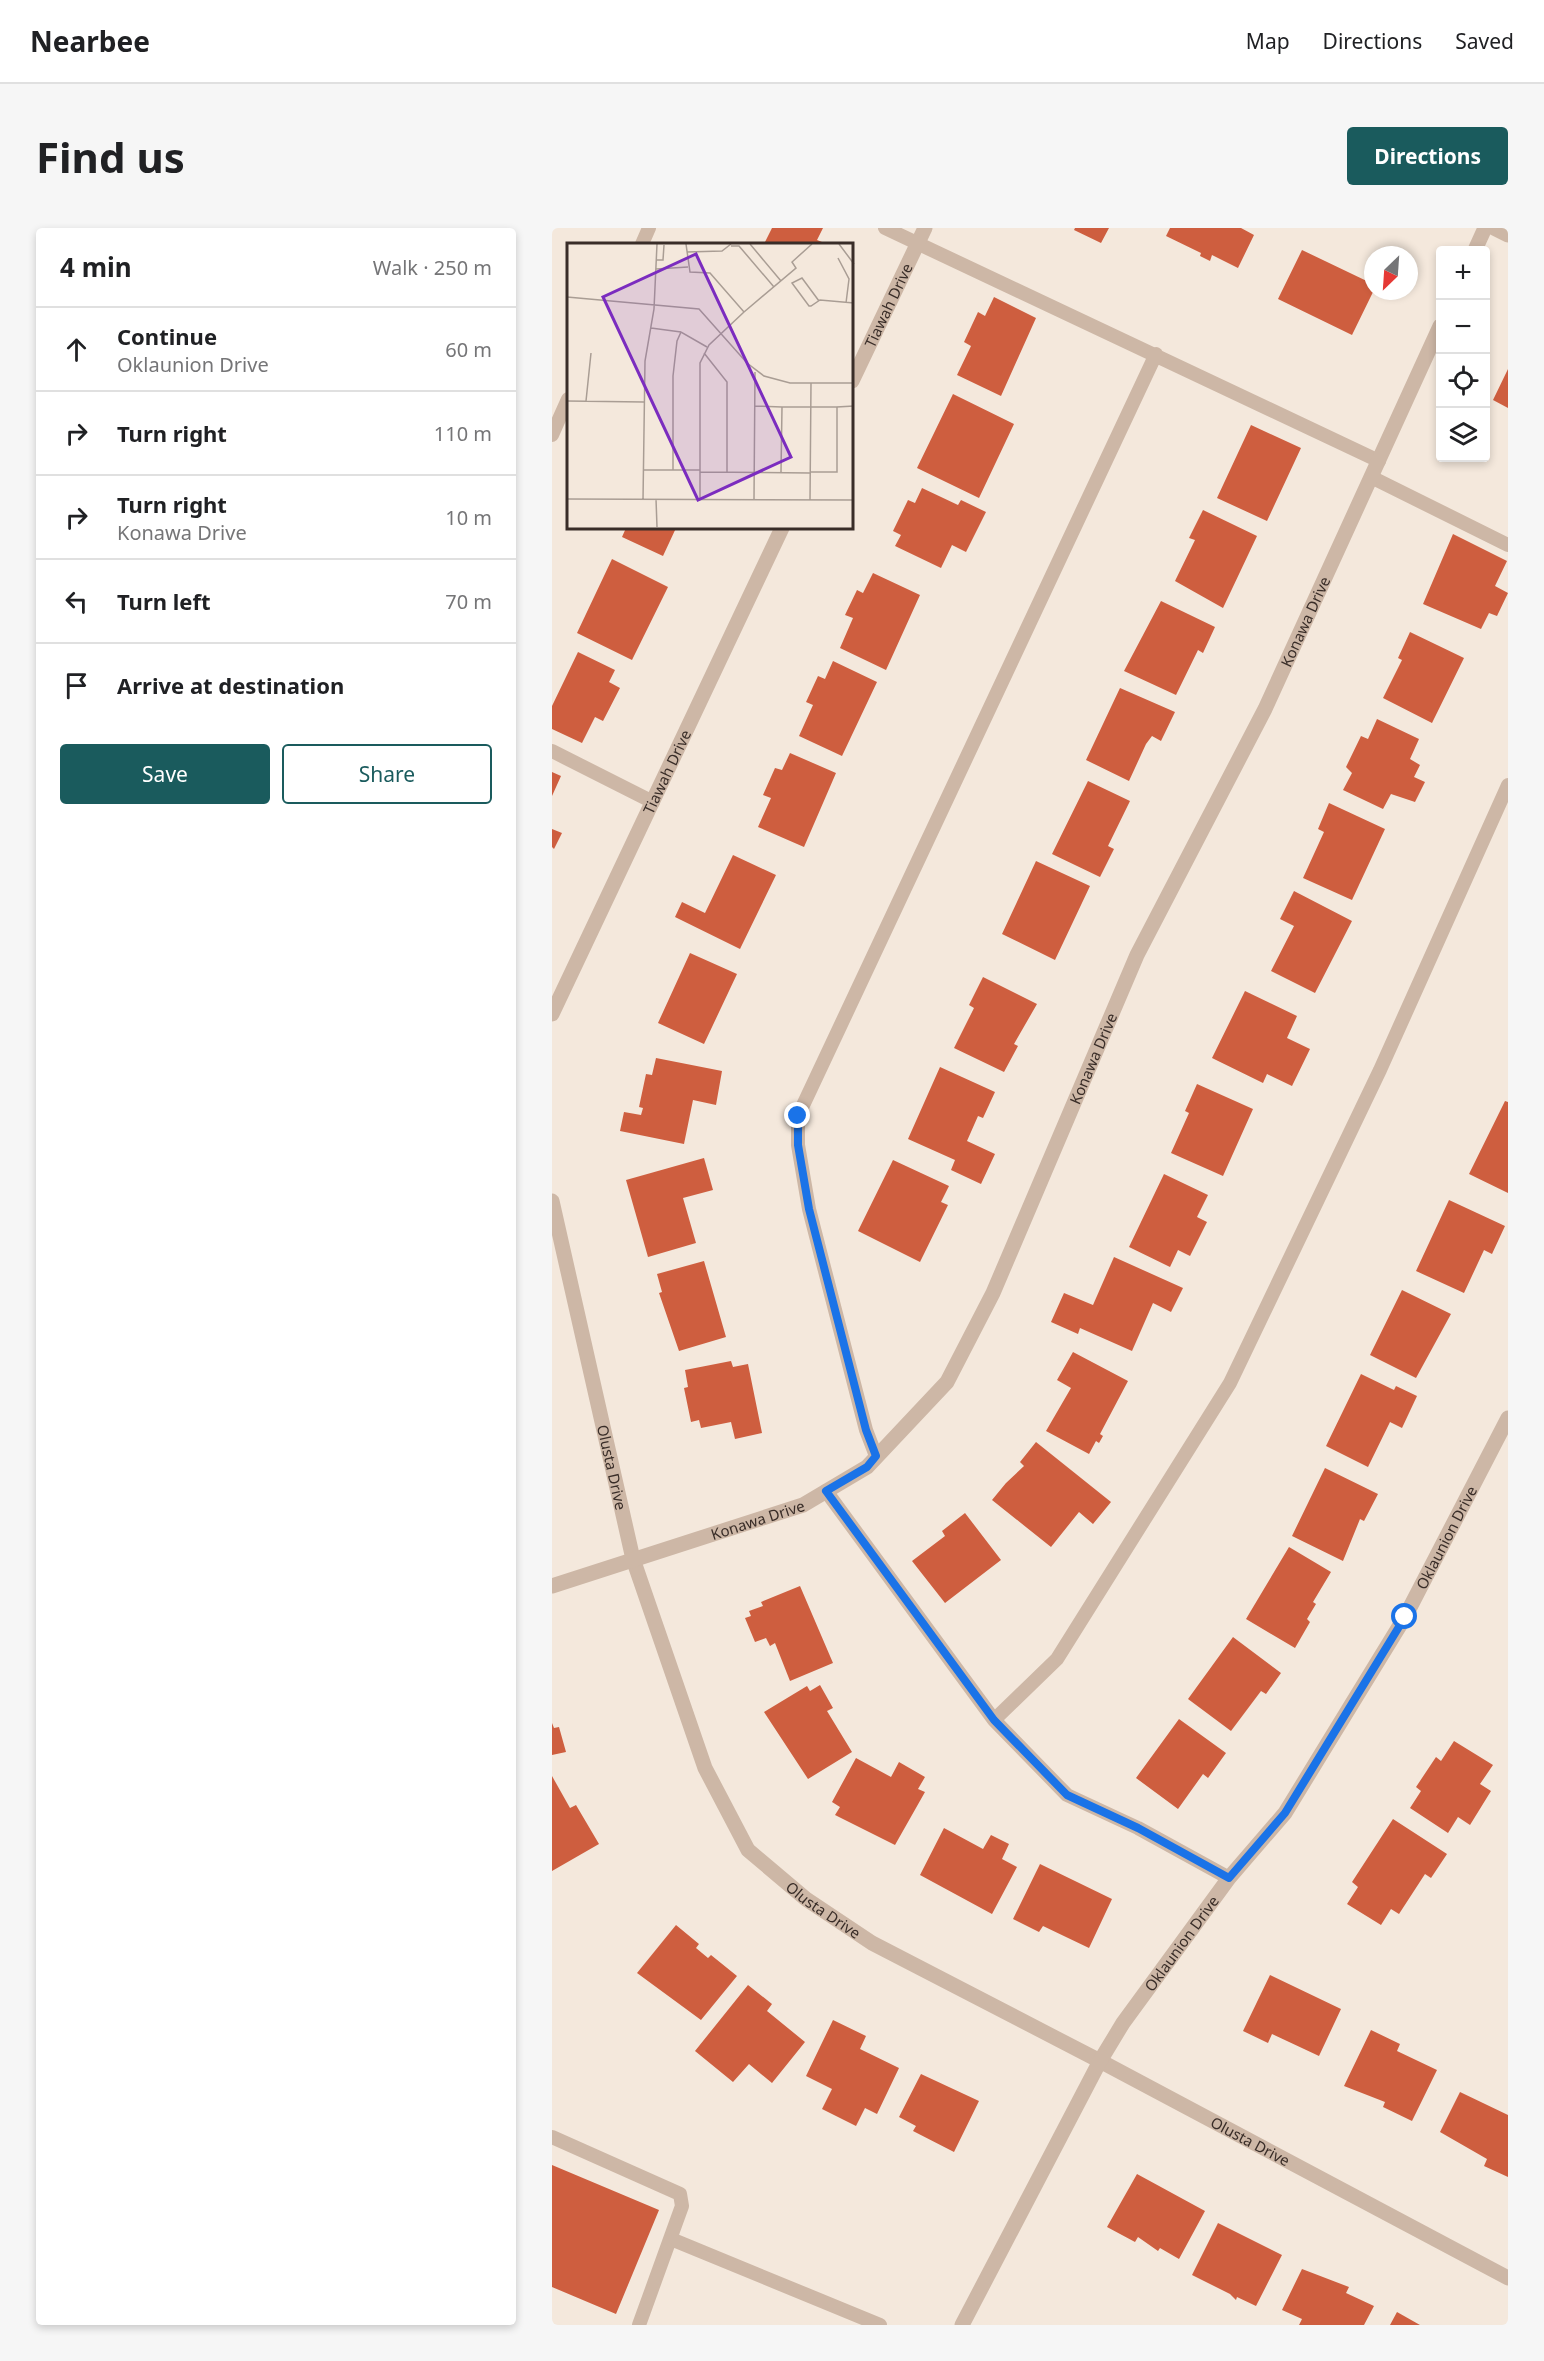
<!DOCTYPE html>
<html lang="en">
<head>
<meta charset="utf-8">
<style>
	body { margin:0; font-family:"Noto Sans",sans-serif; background:#f6f6f6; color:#202124 }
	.controls { position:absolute; right:18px; top:18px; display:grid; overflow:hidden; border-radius:6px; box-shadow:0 3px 9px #0003 }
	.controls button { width:54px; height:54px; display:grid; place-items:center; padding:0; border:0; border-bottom:2px solid #e0e0e0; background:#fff; color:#202124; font:30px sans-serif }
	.compass { position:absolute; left:812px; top:18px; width:54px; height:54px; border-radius:50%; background:#fff; box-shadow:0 3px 9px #0003; rotate:205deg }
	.stop { position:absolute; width:18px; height:18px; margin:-14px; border:4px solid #1a73e8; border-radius:50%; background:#fff }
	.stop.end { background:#1a73e8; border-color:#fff; box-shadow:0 2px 6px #0008 }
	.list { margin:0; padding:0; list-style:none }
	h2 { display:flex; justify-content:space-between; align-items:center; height:78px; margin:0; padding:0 24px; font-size:26px }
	h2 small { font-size:20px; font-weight:400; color:#757577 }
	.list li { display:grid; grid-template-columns:39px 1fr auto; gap:18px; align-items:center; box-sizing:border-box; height:84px; padding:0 24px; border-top:2px solid #e0e0e0 }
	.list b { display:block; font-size:22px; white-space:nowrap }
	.list p { margin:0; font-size:20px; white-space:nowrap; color:#757577 }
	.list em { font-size:20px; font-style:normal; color:#757577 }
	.actions { display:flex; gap:12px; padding:18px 24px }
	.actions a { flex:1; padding:14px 0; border:2px solid #1a5b5d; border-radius:6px; text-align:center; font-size:21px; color:#1a5b5d }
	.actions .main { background:#1a5b5d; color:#fff }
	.icon { flex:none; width:33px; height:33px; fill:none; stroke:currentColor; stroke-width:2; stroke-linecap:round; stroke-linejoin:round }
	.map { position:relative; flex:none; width:956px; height:2097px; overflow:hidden; border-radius:6px }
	header { display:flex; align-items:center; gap:36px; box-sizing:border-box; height:84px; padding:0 30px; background:#fff; border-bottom:2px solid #e0e0e0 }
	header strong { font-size:28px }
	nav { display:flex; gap:33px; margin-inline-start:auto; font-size:21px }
	.intro { display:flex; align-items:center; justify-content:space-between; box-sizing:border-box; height:144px; padding:0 36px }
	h1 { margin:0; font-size:42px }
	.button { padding:15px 27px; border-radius:6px; background:#1a5b5d; color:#fff; font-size:21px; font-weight:700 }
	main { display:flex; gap:36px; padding:0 36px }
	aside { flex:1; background:#fff; border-radius:6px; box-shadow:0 3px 9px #0003 }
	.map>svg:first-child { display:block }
	.building { fill:#ce5e3f }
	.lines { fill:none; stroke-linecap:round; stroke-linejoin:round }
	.lane { stroke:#cdb7a6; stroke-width:14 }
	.street { stroke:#cdb7a6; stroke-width:15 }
	.route { stroke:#1a73e8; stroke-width:8 }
	.labels { text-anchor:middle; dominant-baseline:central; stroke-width:4.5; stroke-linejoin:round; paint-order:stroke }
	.street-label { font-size:15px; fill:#392d28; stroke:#fbf2e8 }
	.inset-road { fill:none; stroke:#a99d94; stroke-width:1.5 }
	.view { fill:#7b2cbf; fill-opacity:0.15; stroke:#7b2cbf; stroke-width:3 }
	.inset-edge { fill:none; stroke:#392d28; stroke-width:3 }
</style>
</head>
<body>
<header>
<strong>Nearbee</strong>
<nav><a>Map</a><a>Directions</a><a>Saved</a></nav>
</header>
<div class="intro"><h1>Find us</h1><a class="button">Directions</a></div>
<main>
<aside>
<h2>4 min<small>Walk · 250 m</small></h2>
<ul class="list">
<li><svg class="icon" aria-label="ahead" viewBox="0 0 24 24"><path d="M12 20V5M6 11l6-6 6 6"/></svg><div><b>Continue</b><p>Oklaunion Drive</p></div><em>60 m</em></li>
<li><svg class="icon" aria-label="right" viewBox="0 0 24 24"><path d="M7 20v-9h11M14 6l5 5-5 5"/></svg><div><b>Turn right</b></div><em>110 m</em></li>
<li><svg class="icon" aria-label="right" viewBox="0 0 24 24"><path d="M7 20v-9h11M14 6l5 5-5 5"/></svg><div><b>Turn right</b><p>Konawa Drive</p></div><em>10 m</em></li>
<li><svg class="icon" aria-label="left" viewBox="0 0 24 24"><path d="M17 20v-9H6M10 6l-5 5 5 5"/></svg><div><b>Turn left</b></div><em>70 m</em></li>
<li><svg class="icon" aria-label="arrive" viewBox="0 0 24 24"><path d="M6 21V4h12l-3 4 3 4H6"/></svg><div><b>Arrive at destination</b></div></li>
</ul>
<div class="actions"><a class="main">Save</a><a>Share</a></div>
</aside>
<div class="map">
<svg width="956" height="2097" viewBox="0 0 956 2097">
	<rect width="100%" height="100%" fill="#f4e8dc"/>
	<path class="building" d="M220,0H271L265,12L275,16H212Z
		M523,0H557L549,15L522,2Z
		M618,0H689L702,7L686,40L660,27L658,33L648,28L649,25L614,8Z
		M750,22L821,56V64L800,107L726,71Z
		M442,69L484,90L449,168L405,147L419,118L412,114L426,84L433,88Z
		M956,141V180L941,172Z
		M401,166L462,196L427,270L365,240Z
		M699,197L749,220L715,293L665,270Z
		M370,260L406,277L409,272L434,284L414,324L400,317L389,340L343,318L349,307L341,303L356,272L363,275Z
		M651,282L705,308L671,380L623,353L643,312L637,310Z
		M74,300H124L111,328L70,309Z
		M901,306L955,333L943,358L956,365L945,388L937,385L929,401L871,376Z
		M60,331L116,359L80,432L25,405Z
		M321,345L368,367L334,442L288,420L301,390L293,387L305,362L311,365Z
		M609,373L663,399L651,425L646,422L624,467L572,443Z
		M858,404L912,430L880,495L831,470L850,432L846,430Z
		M26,424L63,442L57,454L68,460L51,493L43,489L30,515L0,501V478Z
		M281,433L325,454L290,528L247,508L261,477L254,474L266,448L273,451Z
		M568,460L623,484L609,513L600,508L594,516L577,553L534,532Z
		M825,491L867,511L858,531L868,537L862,549L873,554L863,574L839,566L831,581L791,562L800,545L794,539L809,508L816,511Z
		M238,525L284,545L252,619L206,599L219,570L211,567L223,540L230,542Z
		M0,544L9,548L0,568Z
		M536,553L578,573L556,618L562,621L548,649L500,626Z
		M777,575L833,601L800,672L751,650L772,604L766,601Z
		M0,601L10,605L2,621L0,619Z
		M181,627L224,647L188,721L123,689L130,674L153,685Z
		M484,633L538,658L503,732L450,706Z
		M742,663L800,693L763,765L719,743L742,698L728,691Z
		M138,725L185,746L152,816L106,795Z
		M431,749L485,776L462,816L466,818L452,844L402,820L422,780L417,777Z
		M693,763L745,788L735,810L758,821L740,858L715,846L711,855L660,830Z
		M104,830L170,843L164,877L141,872L132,916L68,903L72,884L89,887L91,880L87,879L94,846L100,847Z
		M388,839L443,864L431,890L426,888L415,913L443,926L429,956L399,942L403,932L356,911Z
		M645,856L701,881L671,948L619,925L637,885L633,883Z
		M953,873L956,874V965L917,946Z
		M152,930L161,962L131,970L144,1015L96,1029L74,952Z
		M341,932L397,958L389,974L396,977L368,1034L306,1003Z
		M612,946L656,967L645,989L655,994L638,1028L626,1022L618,1039L577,1019Z
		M897,972L953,998L940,1026L932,1022L912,1065L864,1043Z
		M562,1029L631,1060L619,1084L601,1075L580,1123L528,1100L526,1106L499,1094L512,1065L541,1077Z
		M152,1033L174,1109L127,1123L107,1065L110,1064L105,1046Z
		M850,1062L899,1086L864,1150L818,1127Z
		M521,1124L576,1153L548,1206L551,1208L547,1215L544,1213L537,1226L494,1203L519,1160L505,1152Z
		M179,1133L181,1139L196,1136L210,1205L183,1211L179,1194L149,1200L147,1192L139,1194L132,1160L136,1159L133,1142Z
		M809,1146L842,1162L844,1158L865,1168L850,1200L838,1194L816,1239L774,1218Z
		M484,1214L559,1274L541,1296L527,1284L499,1319L440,1272L454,1255L472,1238L468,1234Z
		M773,1240L826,1266L812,1293L808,1291L791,1333L740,1308Z
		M413,1285L449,1332L393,1375L360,1333L393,1308L390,1303Z
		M737,1319L779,1344L761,1374L764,1376L755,1391L758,1394L743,1420L694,1391Z
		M248,1358L281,1435L238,1453L223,1415L218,1418L214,1410L203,1414L193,1390L199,1388L197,1383L211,1378L209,1374Z
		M681,1409L729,1445L714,1466L709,1463L679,1503L636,1471Z
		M268,1457L281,1480L275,1483L300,1524L256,1551L212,1484L255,1458L258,1463Z
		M627,1491L674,1525L656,1550L651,1546L626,1581L584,1550Z
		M0,1495L2,1500L7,1499L14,1524L0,1527Z
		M902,1513L941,1537L928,1556L939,1563L918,1597L906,1589L896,1605L858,1580L869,1563L864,1559L884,1529L889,1533Z
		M304,1530L339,1549L347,1534L373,1549L366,1561L373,1564L343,1617L283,1587L288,1579L280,1574Z
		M0,1548L18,1580L24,1577L47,1616L0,1643Z
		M841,1591L895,1626L879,1650L873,1646L847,1686L839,1681L829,1697L795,1676L806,1659L800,1654Z
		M392,1600L431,1621L439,1607L457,1616L450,1631L465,1639L440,1686L368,1647Z
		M488,1636L560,1671L537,1720L491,1698L487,1704L461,1691Z
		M124,1697L147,1716L144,1720L156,1730L159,1727L185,1748L149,1792L85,1745Z
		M718,1747L789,1781L767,1828L720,1806L716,1815L691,1803Z
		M196,1757L220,1776L215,1783L253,1814L220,1855L197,1836L181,1854L143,1823Z
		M281,1792L314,1808L308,1821L347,1840L325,1886L313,1880L304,1898L270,1881L280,1861L254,1848Z
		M819,1802L848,1816L845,1823L885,1842L860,1893L831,1879L833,1874L792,1858Z
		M369,1846L427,1873L402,1924L361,1903L364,1898L347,1889Z
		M908,1864L956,1887V1949L932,1938L935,1931L888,1904Z
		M0,1937L107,1982L64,2086L0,2059Z
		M585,1946L653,1983L627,2031L608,2020L606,2023L586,2009L583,2014L555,1999Z
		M666,1995L730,2027L704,2078L685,2069L684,2072L678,2066L640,2047Z
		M750,2041L797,2059L794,2065L822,2078L812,2097H747L750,2091L730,2082Z
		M845,2084L868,2097H838Z"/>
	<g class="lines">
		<path class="lane" d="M333,0L827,233
			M90,16L97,0
			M0,207L16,171
			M819,249L956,317
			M0,523L101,574
			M324,1228L314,1202L257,981L246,917V888L604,126
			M274,1263L442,1492L505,1431L678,1155L828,842L956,557
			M442,1492L515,1567L586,1600L677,1650
			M0,1909L128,1966L130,1978L87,2097
			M119,2011L328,2097"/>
		<g class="street">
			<path d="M942,0L956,7"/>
			<path d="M923,22L933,0"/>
			<path id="s1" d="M300,153L373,0"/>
			<path id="s2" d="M0,786L230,300"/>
			<path id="s3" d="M0,973L81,1331L153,1540L196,1622L254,1671L320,1715L548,1833L956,2050"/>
			<path id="s4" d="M0,1358L251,1277L315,1239L395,1154L441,1065L585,727L713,481L888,98"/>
			<path id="s5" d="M410,2097L548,1833L571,1795L677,1650L733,1585L853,1389L956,1190"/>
		</g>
	</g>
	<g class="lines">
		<path class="route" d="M246,888V917L257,981L314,1202L324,1228L315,1239L274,1263L442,1492L515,1567L586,1600L677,1650L733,1585L853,1389"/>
	</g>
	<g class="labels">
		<g class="street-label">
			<text stroke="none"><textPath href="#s1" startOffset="84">Tiawah Drive</textPath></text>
			<text stroke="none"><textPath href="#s4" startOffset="1296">Konawa Drive</textPath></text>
			<text stroke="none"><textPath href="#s2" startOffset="268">Tiawah Drive</textPath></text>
			<text stroke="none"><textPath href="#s4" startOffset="810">Konawa Drive</textPath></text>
			<text stroke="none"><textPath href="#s3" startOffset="273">Olusta Drive</textPath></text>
			<text stroke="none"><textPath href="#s4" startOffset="216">Konawa Drive</textPath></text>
			<text stroke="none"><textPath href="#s5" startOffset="927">Oklaunion Drive</textPath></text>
			<text stroke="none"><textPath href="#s3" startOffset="777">Olusta Drive</textPath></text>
			<text stroke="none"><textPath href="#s5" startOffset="441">Oklaunion Drive</textPath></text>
			<text stroke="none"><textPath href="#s3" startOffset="1263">Olusta Drive</textPath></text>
		</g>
	</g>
	<g transform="translate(15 15)">
		<rect width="286" height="286" fill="#f4e8dc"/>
		<path class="inset-road" d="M119,1L123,29L143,30L177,69L229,25L225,19L245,1M183,1L214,38M272,1L287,21M164,3H172L207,44M120,9L155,8L164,1M271,15L282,36L279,60M90,17H96L97,2M89,26L121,24M0,54L132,66L180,120L197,133L223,140H287M252,58L235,35L225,40L242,63H244L253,57L287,60M84,85L114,89M137,110L160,139V229M0,158L77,159M19,158L24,110M188,163L215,164M76,227H133M106,227V133L110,98L114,89L140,104M133,229L243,230M214,229L215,164H270M243,229H270V164L287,163M0,256L287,257M89,256L90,284M187,256L188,129M76,257L78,118L87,66L90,1M133,257V120L142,102L177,69M243,257L244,140"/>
		<path class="view" d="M129,11L224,214L131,257L36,54Z"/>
		<rect width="286" height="286" class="inset-edge"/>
	</g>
</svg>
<div class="controls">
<button>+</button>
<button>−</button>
<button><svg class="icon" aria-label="locate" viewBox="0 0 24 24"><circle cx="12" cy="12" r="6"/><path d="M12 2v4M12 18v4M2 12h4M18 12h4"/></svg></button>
<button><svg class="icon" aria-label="layers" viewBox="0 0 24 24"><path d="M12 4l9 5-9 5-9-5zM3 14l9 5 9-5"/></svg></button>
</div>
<svg class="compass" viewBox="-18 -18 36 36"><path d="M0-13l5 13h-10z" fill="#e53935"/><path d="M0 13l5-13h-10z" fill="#757577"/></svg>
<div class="stop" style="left:853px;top:1389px"></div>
<div class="stop end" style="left:246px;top:888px"></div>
</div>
</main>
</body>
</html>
